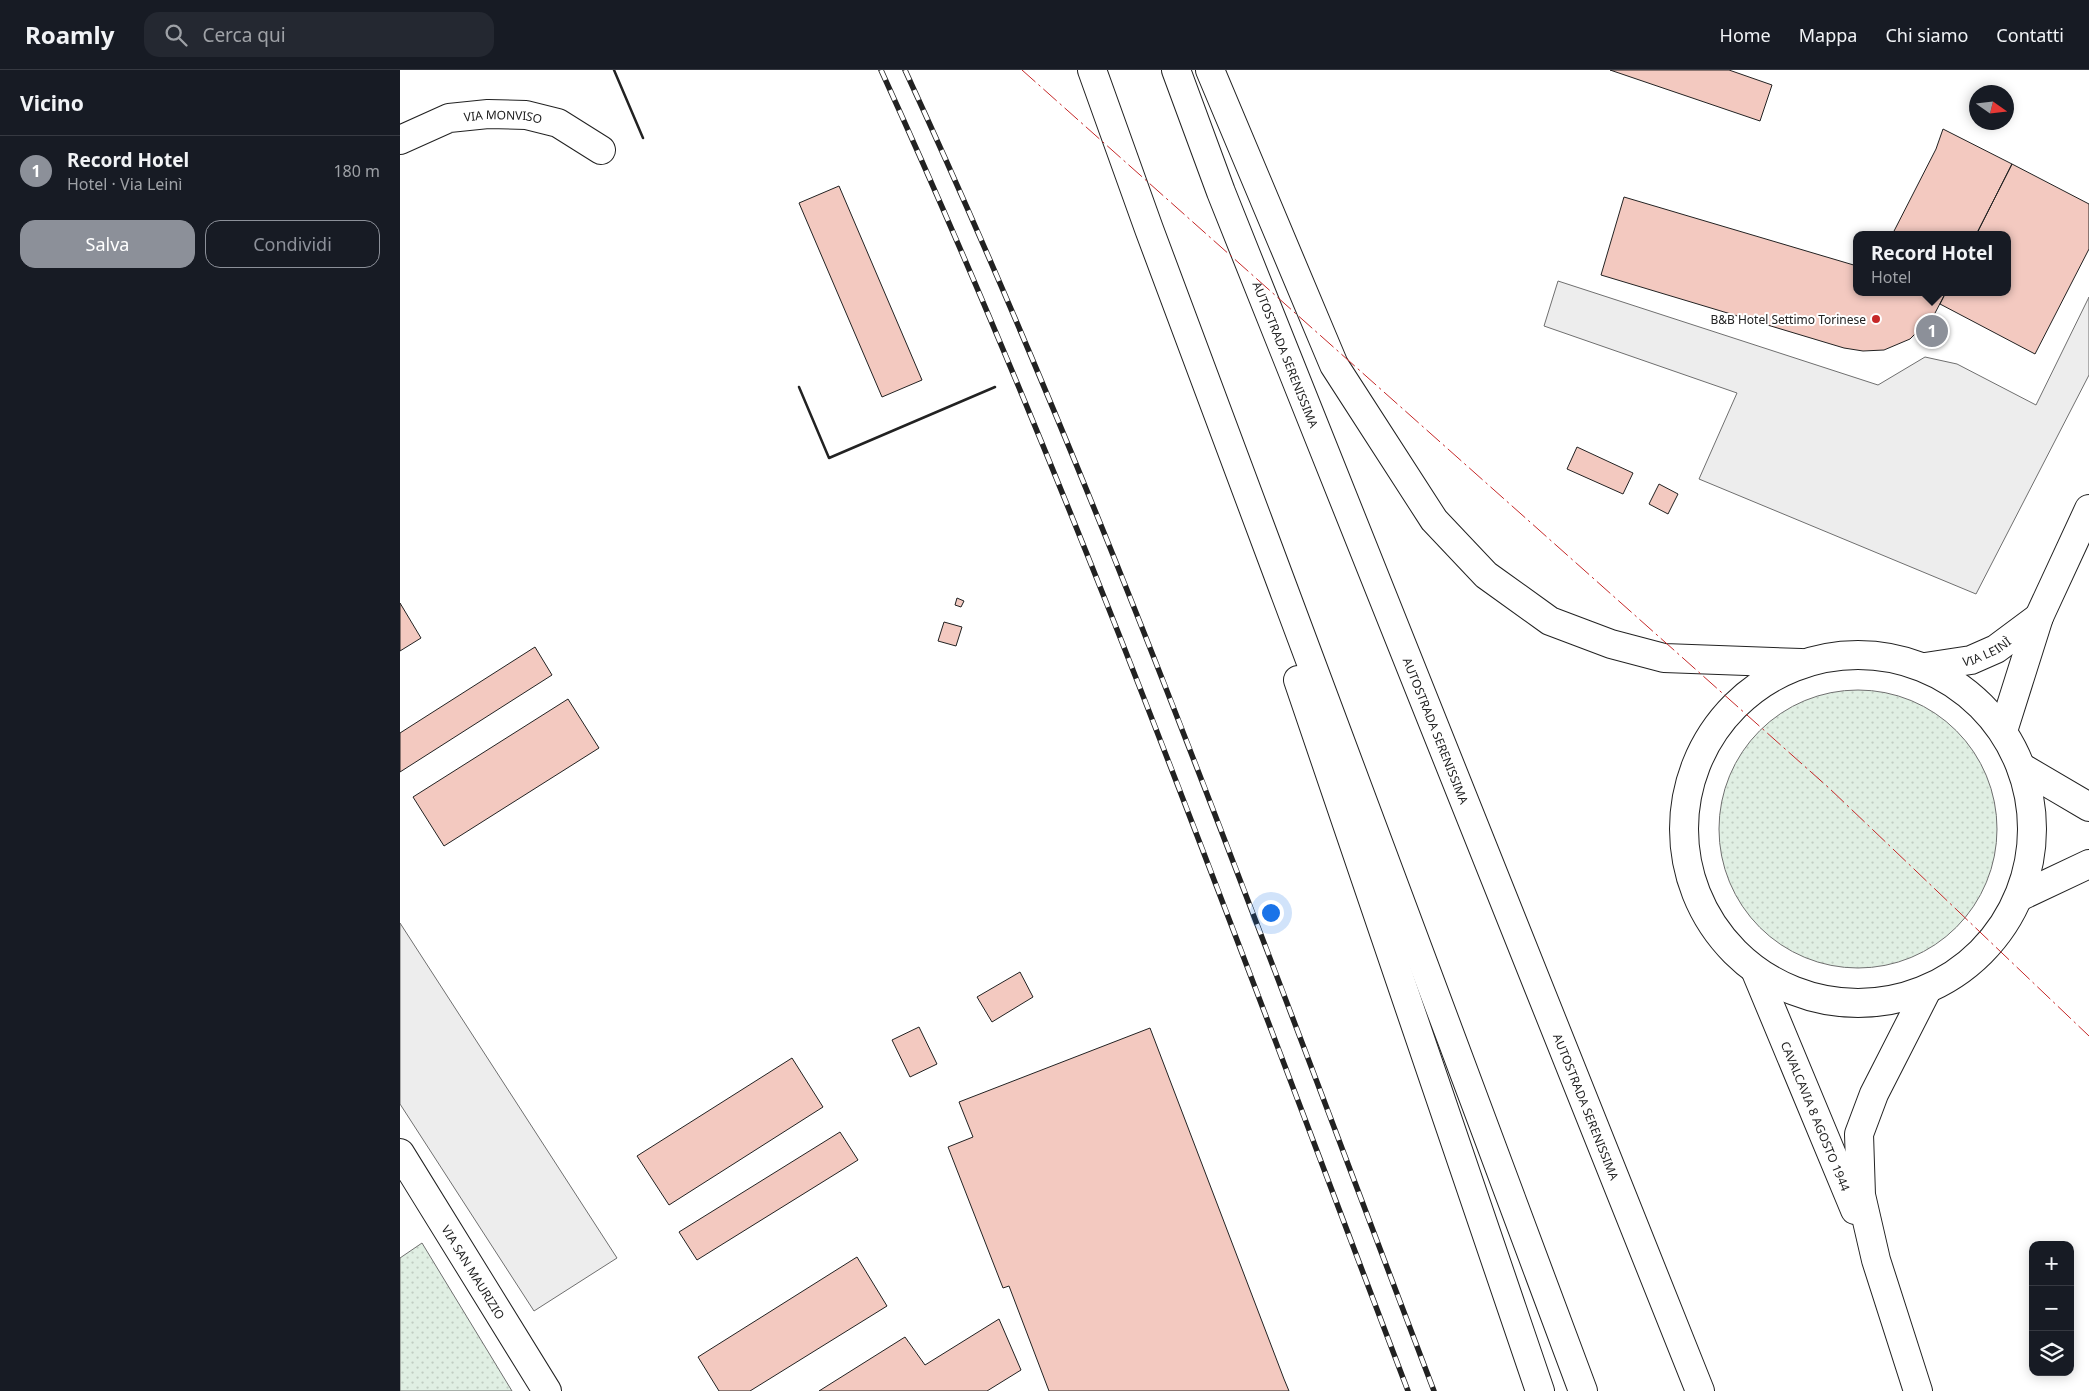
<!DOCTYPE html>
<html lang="it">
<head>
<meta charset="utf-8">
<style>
	body { margin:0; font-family:"Noto Sans",sans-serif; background:#242831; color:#f1f3f6 }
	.controls { position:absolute; right:15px; bottom:15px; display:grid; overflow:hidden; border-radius:10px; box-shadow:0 2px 12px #0003 }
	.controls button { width:45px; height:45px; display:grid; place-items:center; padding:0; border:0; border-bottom:1px solid #363941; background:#171b24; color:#f1f3f6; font:25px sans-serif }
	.compass { position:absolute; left:1569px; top:15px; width:45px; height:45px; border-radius:50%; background:#171b24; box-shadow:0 2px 12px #0003; rotate:104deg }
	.you { position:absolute; left:870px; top:842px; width:18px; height:18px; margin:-12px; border:4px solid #fff; border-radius:50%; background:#1a73e8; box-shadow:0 0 0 8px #1a73e833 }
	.badge { display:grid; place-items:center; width:32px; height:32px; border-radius:50%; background:#8c9099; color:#fff; font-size:16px; font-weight:700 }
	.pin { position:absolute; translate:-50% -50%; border:2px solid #fff; box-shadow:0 1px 5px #0006 }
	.popup { position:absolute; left:1453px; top:161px; width:158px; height:65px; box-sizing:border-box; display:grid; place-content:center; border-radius:10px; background:#171b24; filter:drop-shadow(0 1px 4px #0005); font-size:16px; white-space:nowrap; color:#9ea1a6 }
	.popup b { font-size:19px; color:#f1f3f6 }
	.popup::after { content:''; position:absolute; left:50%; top:100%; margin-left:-10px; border:10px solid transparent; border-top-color:#171b24 }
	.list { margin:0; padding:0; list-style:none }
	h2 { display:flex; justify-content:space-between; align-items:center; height:65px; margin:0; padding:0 20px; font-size:21px }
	h2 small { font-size:16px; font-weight:400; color:#9ea1a6 }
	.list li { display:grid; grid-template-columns:32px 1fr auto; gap:15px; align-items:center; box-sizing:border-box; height:70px; padding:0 20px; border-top:1px solid #363941 }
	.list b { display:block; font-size:19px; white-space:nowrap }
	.list p { margin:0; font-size:16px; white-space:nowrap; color:#9ea1a6 }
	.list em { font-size:16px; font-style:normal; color:#9ea1a6 }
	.actions { display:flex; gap:10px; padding:15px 20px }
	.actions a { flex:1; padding:11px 0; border:1px solid #8c9099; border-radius:15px; text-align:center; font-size:18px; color:#8c9099 }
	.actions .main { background:#8c9099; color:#fff }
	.icon { flex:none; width:28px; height:28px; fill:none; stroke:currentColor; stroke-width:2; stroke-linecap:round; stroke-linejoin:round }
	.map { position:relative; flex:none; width:1689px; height:1321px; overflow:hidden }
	header { display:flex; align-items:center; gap:30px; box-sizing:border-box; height:70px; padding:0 25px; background:#171b24; border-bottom:1px solid #363941 }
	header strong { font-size:24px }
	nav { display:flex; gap:28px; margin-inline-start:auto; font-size:18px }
	.search { width:350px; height:45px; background:#242831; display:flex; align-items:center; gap:12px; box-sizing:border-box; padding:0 18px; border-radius:15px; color:#9ea1a6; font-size:19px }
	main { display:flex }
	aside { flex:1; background:#171b24 }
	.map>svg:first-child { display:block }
	.grass { fill:url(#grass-dots); stroke:#6f6f6f }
	.parking { fill:#ededed; stroke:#6f6f6f }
	.building { fill:#f3c9c0; stroke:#222 }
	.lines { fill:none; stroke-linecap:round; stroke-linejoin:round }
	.street-casing { stroke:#222; stroke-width:30 }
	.secondary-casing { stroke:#222; stroke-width:30 }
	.highway-casing { stroke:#222; stroke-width:30 }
	.street { stroke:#fff; stroke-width:28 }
	.secondary { stroke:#fff; stroke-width:28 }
	.highway { stroke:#fff; stroke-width:28 }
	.rail-casing { stroke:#222; stroke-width:5.5 }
	.rail { stroke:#fff; stroke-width:4; stroke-dasharray:11; stroke-linecap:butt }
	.wall { stroke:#222; stroke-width:2.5 }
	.power { stroke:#c62828; stroke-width:1; stroke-dasharray:18 4 2.5 4; stroke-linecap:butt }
	.poi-dot { fill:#c62828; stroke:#fff; stroke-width:2 }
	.labels { text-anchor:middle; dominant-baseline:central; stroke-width:4; stroke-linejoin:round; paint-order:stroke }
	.street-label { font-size:12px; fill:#222; stroke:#fff }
	.poi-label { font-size:12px; fill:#222; stroke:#fff; text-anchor:end }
</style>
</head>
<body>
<header>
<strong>Roamly</strong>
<div class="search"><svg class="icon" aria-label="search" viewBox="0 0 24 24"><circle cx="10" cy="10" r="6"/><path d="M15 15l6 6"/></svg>Cerca qui</div>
<nav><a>Home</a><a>Mappa</a><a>Chi siamo</a><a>Contatti</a></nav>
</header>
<main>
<aside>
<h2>Vicino<small></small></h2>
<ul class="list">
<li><span class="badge">1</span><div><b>Record Hotel</b><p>Hotel · Via Leinì</p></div><em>180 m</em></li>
</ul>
<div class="actions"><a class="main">Salva</a><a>Condividi</a></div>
</aside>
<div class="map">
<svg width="1689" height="1321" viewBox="0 0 1689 1321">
	<defs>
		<pattern id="grass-dots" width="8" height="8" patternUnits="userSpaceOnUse" patternTransform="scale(1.25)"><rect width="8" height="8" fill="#e0efe3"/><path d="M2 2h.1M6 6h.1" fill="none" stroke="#c0cdc2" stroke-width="1.8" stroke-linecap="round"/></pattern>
	</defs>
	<rect width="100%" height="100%" fill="#fff"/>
	<path class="grass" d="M1319 759a139 139 0 1 1 278 0a139 139 0 1 1-278 0Z
		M22,1173L112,1321H0V1188Z"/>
	<path class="parking" d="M1158,211L1478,315L1525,287L1557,294L1636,335L1689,227V305L1576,524L1299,409L1337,323L1144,256Z
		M0,853L217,1188L134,1241L0,1034Z"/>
	<path class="building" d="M1210,0H1329L1372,15L1360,51Z
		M1543,59L1612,94L1576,165H1492L1536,79Z
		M1612,94L1689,134V179L1635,284L1540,234L1546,222H1607V165H1576Z
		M439,116L522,310L482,327L399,133Z
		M1224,127L1457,196V222H1546L1534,245L1510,269L1484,280L1463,281L1444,278L1201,205Z
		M1177,377L1233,403L1223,424L1167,399Z
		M1259,414L1278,424L1268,444L1249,434Z
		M557,528L564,531L561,537L555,535Z
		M0,533L21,568L0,581Z
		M544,552L562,557L556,576L538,571Z
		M135,577L152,605L0,702V663Z
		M168,629L199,678L44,776L13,727Z
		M620,902L633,927L592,952L577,927Z
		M519,957L537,994L510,1007L492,970Z
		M750,958L884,1309L889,1321H649L609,1216L603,1218L548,1077L573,1067L559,1032Z
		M392,988L423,1037L269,1135L237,1086Z
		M440,1062L458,1090L297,1190L279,1162Z
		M457,1187L487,1236L350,1321H319L298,1287Z
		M599,1249L621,1300L587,1321H419L505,1267L525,1295Z"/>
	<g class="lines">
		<g class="street-casing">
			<g id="street">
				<path id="s1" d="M0,70L49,48L88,44L126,45L158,53L201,80"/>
				<path d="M1621,697L1689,737"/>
				<path d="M1619,827L1689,794"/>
				<path id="s2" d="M0,1083L147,1321"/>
			</g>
		</g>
		<g class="secondary-casing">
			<g id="secondary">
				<circle cx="1458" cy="759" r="174"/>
				<path id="s3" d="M1525,597L1571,590L1596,579L1639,547"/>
				<path d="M1603,661L1639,547L1689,439"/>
				<path id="s4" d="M1356,902L1455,1140"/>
				<path d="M1518,1321L1476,1190L1461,1125L1459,1064L1474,1024L1527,920"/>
			</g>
		</g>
		<g class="highway-casing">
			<g id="highway">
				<path d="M692,0L749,159L1183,1321"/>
				<path id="s5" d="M776,0L821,122L1300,1321"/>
				<path d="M810,0L934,295L1034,450L1086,505L1150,551L1211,574L1264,588L1401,593"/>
				<path d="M898,610L1140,1321"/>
			</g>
		</g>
		<use href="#street" class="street"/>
		<use href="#secondary" class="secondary"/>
		<use href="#highway" class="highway"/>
		<g class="rail-casing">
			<path id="rail" d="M481,0C678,432 839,878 1008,1321
				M505,0C704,431 865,878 1034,1321"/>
		</g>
		<use href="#rail" class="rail"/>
		<path class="wall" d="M214,0L243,68
			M399,317L429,388L595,317"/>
		<path class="power" d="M622,0L1429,718L1689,966"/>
	</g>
	<circle class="poi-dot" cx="1476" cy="249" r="5"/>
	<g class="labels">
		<g class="street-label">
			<text stroke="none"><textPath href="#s1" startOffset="108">VIA MONVISO</textPath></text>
			<text stroke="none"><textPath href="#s5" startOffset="305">AUTOSTRADA SERENISSIMA</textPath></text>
			<text stroke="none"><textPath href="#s3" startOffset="64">VIA LEINÌ</textPath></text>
			<text stroke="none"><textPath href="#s5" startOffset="710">AUTOSTRADA SERENISSIMA</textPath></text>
			<text stroke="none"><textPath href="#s5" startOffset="1115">AUTOSTRADA SERENISSIMA</textPath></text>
			<text stroke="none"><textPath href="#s4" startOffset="156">CAVALCAVIA 8 AGOSTO 1944</textPath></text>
			<text stroke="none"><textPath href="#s2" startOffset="140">VIA SAN MAURIZIO</textPath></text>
		</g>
		<g class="poi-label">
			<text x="1466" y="249">B&amp;B Hotel Settimo Torinese</text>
		</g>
	</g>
</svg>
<div class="controls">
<button>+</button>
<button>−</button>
<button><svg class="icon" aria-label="layers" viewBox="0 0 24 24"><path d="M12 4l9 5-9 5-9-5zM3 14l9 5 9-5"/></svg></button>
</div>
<svg class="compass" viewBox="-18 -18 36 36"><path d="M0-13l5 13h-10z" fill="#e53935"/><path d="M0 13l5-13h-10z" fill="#9ea1a6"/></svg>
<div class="you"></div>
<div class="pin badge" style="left:1532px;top:261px">1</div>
<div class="popup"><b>Record Hotel</b>Hotel</div>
</div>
</main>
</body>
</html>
